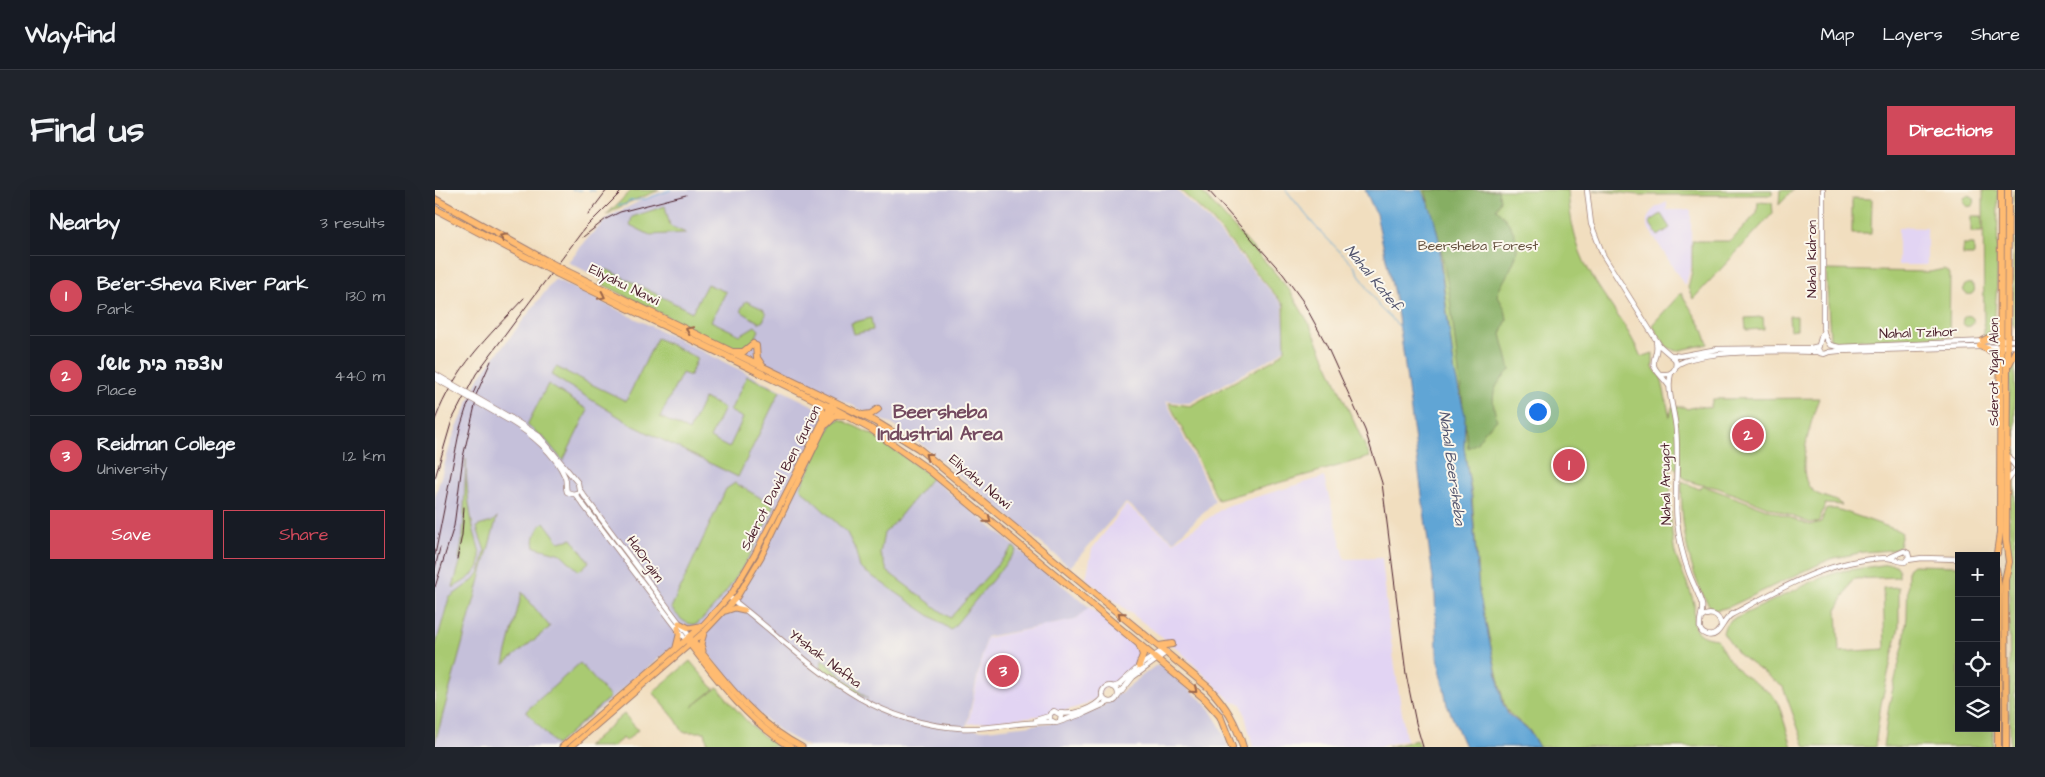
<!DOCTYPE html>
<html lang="en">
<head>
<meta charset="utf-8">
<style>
	body { margin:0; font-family:"Architects Daughter","Playpen Sans Hebrew",sans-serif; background:#20242c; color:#f1f3f6 }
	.controls { position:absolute; right:15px; bottom:15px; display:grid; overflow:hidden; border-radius:0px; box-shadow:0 5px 20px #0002 }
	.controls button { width:45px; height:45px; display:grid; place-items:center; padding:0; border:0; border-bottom:1px solid #363941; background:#171b24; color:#f1f3f6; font:25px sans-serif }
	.you { position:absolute; left:1102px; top:221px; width:18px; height:18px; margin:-12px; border:4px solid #fff; border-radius:50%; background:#1a73e8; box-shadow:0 0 0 8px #1a73e833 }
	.badge { display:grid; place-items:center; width:32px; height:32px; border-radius:50%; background:#d1495b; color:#fff; font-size:16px; font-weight:700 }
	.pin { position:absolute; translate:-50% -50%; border:2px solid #fff; box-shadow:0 1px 5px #0006 }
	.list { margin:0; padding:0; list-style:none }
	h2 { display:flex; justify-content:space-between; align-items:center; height:65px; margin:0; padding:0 20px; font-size:21px }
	h2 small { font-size:16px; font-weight:400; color:#9ea1a6 }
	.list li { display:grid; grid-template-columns:32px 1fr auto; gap:15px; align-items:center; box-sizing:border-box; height:80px; padding:0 20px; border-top:1px solid #363941 }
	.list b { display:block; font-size:19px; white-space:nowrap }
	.list p { margin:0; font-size:16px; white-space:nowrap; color:#9ea1a6 }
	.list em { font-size:16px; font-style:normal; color:#9ea1a6 }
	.actions { display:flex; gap:10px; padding:15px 20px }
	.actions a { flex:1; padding:11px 0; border:1px solid #d1495b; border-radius:0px; text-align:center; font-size:18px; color:#d1495b }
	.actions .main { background:#d1495b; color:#fff }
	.icon { flex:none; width:28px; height:28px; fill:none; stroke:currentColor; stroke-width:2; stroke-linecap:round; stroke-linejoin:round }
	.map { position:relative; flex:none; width:1580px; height:557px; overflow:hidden; border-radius:0px }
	header { display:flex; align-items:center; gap:30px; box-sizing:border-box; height:70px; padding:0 25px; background:#171b24; border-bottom:1px solid #363941 }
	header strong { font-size:24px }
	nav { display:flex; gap:28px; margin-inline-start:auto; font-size:18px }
	.intro { display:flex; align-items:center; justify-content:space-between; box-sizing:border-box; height:120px; padding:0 30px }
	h1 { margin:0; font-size:35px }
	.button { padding:12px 22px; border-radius:0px; background:#d1495b; color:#fff; font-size:18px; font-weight:700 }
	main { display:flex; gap:30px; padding:0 30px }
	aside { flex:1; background:#171b24; border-radius:0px; box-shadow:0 5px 20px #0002 }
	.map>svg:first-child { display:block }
	.built { fill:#e2d4f3 }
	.industrial { fill:#c5c0da }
	.green { fill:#a9ca72; stroke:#7a744e }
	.forest { fill:#86ae64; stroke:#686648 }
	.water { fill:#60a5d5; stroke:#556280 }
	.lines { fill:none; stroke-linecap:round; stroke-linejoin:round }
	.stream { stroke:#60a5d5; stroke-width:1 }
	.minor-casing { stroke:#9e7e75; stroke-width:6 }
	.major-casing { stroke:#9e7e75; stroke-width:7 }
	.highway-casing { stroke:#9e7e75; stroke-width:8 }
	.minor { stroke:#fff; stroke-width:4.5 }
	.major { stroke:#ffbb71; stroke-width:5 }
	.highway { stroke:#ffbb71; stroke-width:6 }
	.rail { stroke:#4a1f2b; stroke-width:1 }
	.minor-bridge-casing { stroke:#9e7e75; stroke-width:6; stroke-linecap:butt }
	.highway-bridge-casing { stroke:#9e7e75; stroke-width:8; stroke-linecap:butt }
	.minor-bridge { stroke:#fff; stroke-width:4.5 }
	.highway-bridge { stroke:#ffbb71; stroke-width:6 }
	.oneway { stroke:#9b654a }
	.labels { text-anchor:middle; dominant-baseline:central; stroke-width:4; stroke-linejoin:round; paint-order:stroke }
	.park-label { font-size:14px; fill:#665240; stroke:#fbf7ec }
	.street-label { font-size:14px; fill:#4a1f2b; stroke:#fbf7ec }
	.water-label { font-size:15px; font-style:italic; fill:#53556f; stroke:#fbf7ec }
	.district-label { font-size:19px; font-weight:bold; fill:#744a5f; stroke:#fbf7ec }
</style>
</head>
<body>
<header>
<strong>Wayfind</strong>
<nav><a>Map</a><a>Layers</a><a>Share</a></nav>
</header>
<div class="intro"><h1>Find us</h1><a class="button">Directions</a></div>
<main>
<aside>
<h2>Nearby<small>3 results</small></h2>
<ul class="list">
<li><span class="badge">1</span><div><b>Be'er-Sheva River Park</b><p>Park</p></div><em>130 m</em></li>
<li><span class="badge">2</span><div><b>מצפה בית אשל</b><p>Place</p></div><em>440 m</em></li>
<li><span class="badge">3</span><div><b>Reidman College</b><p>University</p></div><em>1.2 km</em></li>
</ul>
<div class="actions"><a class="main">Save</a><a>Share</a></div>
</aside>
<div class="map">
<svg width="1580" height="557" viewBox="0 0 1580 557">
	<rect width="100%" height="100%" fill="#fbf7ec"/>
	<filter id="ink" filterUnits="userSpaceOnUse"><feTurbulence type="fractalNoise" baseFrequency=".02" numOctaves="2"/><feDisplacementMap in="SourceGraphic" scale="10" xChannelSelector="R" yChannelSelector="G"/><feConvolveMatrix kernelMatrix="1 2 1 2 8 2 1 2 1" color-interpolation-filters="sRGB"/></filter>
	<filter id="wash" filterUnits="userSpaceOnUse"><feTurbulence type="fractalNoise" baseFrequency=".0096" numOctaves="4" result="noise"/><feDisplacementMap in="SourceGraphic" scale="20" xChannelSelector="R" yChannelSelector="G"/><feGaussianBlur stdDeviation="1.12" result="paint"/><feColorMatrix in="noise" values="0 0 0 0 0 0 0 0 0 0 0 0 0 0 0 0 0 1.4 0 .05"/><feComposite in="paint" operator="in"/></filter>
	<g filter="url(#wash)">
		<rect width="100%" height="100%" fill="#f1debf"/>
		<path class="built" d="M1232,12V20H1256V77L1250,96L1212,36V30L1215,23L1220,18Z
			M1463,37L1492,38V75H1463Z
			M889,287L910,369L947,368L954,437L971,550L942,557H818L807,514L797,512L743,459L651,389L657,359L691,315L739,352L791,316Z
			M654,417L704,459L706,463L704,472L678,494L668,499L664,508L649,515L619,524L533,534L551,448L640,430Z"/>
		<path class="industrial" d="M231,0H741L772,28L848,115L850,158L839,167L754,213L731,211L780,311L739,351L691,313L635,377L490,257L458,235L340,178L133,72L154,47L175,26L209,9Z
			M120,89L385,219L451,256L483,277L654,417L640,430L551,447L531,539L551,540L631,531L669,515L720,476L727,475L772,515L786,538L793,557H374L346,542L319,520L255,442L120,557H0V307L17,249L45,186Z"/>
		<path class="green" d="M197,0H225L192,13L171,25Z
			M745,0H765L836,78L855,101L875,135L935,267L783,310L734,213L755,216L840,169L850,160L849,115L774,27Z
			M987,0H1133C1135,29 1140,56 1154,81C1170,110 1193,136 1206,167L1218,163V178L1226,187L1235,227L1237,217H1249L1252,219L1263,216L1275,218L1278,209L1384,208C1377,229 1359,281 1376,299C1384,308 1398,307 1407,315L1390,314L1384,331L1375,333L1283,298C1272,295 1260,295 1251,289C1245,285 1241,278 1236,274C1235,304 1234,334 1240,363C1245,380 1255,396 1259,414C1260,422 1257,433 1261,440C1266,447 1274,448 1282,449L1291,466L1306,483L1337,504L1344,515L1357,557H1104L1095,541L1074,523L1069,514L1044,402L1037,305L1029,258L1030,221L1020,184L1006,72V54L999,24Z
			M1158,0H1337V5H1203Z
			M1345,0H1358L1344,15Z
			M1548,0H1563L1562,94L1559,139L1558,143L1549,147Z
			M1579,0H1580V138L1577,133Z
			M1528.5 11a5.5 5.5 0 1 1 11 0a5.5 5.5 0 1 1-11 0Z
			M1417,8L1437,9L1436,44H1417Z
			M1323,12L1337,13L1338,23L1258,109L1253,98L1257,81V51H1296L1322,23Z
			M230,16L235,36L251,43L215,45L195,35L197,27Z
			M1226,24L1235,38L1223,46L1214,32Z
			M1536,26H1547V42H1536Z
			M1528,55H1539V65H1528Z
			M171,79L257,122L272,94L291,102L276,131L305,145L320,136L324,140C319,154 311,159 297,159L165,93Z
			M1509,79L1515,84L1514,147L1397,151L1395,148L1391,80L1495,82Z
			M1528.5 99a5.5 5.5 0 1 1 11 0a5.5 5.5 0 1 1-11 0Z
			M1246,103L1267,137L1273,154L1241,161L1232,157L1217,135Z
			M311,111L328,119L331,124L328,131L325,133L307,122L306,119Z
			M1527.5 131a5.5 5.5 0 1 1 11 0a5.5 5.5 0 1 1-11 0Z
			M1354,126H1362V139L1355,140Z
			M1328,127L1329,139L1311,140L1310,128Z
			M436,128L438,140L419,144L416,133Z
			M222,148L262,168L255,186L247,183L225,227L254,241L269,208L289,218L275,248L294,258L308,228L295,221L312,186L345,201L303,287L199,236L116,185L121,177L191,211Z
			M1580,167V273L1576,267L1575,257C1575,232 1570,188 1580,167Z
			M113,194L153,220L128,271L110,249L92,235Z
			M405,229L440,246L497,287L455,338L449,343L445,364L453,382L515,428L578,357L582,360L516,440L425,378L420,359L412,343L365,298L397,234Z
			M31,269C31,290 33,311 37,332C43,365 59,376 19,397H18L26,369H24L28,346Z
			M1580,287V557H1575L1574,386C1578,363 1568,305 1580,287Z
			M1247,291L1264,299L1269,296L1375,335L1386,332L1391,319H1402L1462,340L1467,343L1464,356L1457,360L1429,362L1395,369L1294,417L1282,420L1276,418C1254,388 1244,327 1247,291Z
			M300,293L338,315V319C317,363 298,400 262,434C250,436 244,427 236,418L291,299Z
			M62,327L0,553V458L14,408L40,389L46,380L50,361L42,338L43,336L57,332Z
			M109,332L124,352L137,349L154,372L144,381L126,364L100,357C97,347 103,338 109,332Z
			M1454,374L1461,375L1464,379V387L1418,389L1402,419L1404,462L1450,459L1448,398L1464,397V437L1446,514L1440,557H1370L1348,497L1303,464L1288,443L1290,436L1295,431L1383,389L1407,381Z
			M1478,375L1524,376V538H1558V557H1448L1454,515L1469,452L1472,427L1473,379Z
			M87,402L115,437L69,474Z
			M387,469L433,509L408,495L386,479Z
			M255,471L279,499L257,517L283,497C300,519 319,542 344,557L273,555L270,542H248L241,530L218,502Z
			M145,473L175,507L121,555L91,521Z
			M189,524L203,540L191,551L188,548L177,557H151Z
			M982,550L985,557H953Z"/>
		<path class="forest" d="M990,0H1063L1065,10L1061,19C1073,29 1086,49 1081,65C1077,79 1067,92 1062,105L1070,119L1072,129L1066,144L1075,180C1057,197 1055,206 1062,230L1050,241L1042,253L1033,258L1014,101L1003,45Z"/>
		<path class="water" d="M930,0H987L998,25L1005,54V72L1020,184L1030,225L1029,258L1036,305L1044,402L1068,514L1073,524L1094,541L1104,557H1032L1028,552L1012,515L1002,463L1000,404L968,161L961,113L941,24Z"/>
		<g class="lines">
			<path class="stream" d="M137,0H147
				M154,0L160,1
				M851,0L880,36L919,76L945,118L965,137
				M183,15H191L194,11L211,9L236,0"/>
		</g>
	</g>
	<g filter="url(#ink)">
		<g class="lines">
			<g class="minor-casing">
				<path id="minor" d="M1152,0L1156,34L1168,65L1225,156L1240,169C1243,179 1237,186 1226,184
					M1388,0V138L1390,147L1395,155L1404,157L1580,150
					M1387,144L1383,159L1385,163L1389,164L1394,162L1404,161L1580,156
					M1221,152C1224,162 1217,168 1219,176C1221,182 1230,189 1234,196
					M1237,165L1245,166L1283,159L1376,158L1384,156
					M1241,176C1259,159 1357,161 1384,162
					M1236,183C1231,201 1240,222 1241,240C1244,270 1239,301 1242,331C1244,349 1248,367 1254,383C1258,394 1264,404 1267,415C1269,425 1258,441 1272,445C1284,449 1287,431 1296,425C1345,399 1394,369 1452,368C1458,368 1464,372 1470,372L1474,367L1473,363L1469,361L1453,368
					M0,184L12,191
					M0,188L10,194
					M76,228L104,246L143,293L144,299L255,447
					M75,231C95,243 121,264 130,287C132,292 130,297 132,302L138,304L142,303
					M1572,265L1580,276
					M1573,290L1580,281
					M140,304L251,450
					M1559,366L1560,365
					M1473,370L1487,368L1524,369
					M294,407C369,464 422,532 525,538C556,540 585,531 616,532
					M1266,428C1274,421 1284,424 1286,435
					M667 504a8 8 0 1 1 16 0a8 8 0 1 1-16 0Z
					M678,497L684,495L707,474L728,460
					M683,506L698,487L732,462
					M625,523C639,525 659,519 668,507
					M601,530L614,526
					M625,531L626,525L619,521L615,524V530L621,533L650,523L674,512"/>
			</g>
			<g class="major-casing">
				<path id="major" d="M291,421L300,418L309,420
					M244,433L254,438L265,436
					M257,450C289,490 320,533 367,557
					M253,452C283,491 313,532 356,557
					M241,457L244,445L243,438
					M268,461L266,454L269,443
					M127,557L268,435L297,403L320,364L396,215
					M136,557L270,441L302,407L326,367L399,217"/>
			</g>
			<g class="highway-casing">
				<path id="highway" d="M0,9L110,70
					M0,19L108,76
					M127,79L441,232L483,258L774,498C791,516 801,533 808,557
					M123,84L399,219L436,239L494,280L769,508L785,526L797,557
					M1548,151L1561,144L1565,135
					M321,156L322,168L328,177
					M1545,156L1557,161L1565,174
					M298,162H308L318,154
					M1574,174L1580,162
					M382,212L387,220L388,229
					M428,225L436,224L443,219
					M392,234L400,226L410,225
					M1562,363L1565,343L1566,0
					M1561,379L1564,396L1563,557
					M704,454L708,465L704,476
					M724,456L737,454
					M1571,557L1570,390L1574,372L1571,350L1573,0"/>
			</g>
			<use href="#minor" class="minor"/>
			<use href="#major" class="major"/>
			<use href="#highway" class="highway"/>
			<path class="rail" d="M773,0L848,84L867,110L890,152L930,240L947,293L971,484L981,533L988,557
				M153,25L172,0
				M148,47L171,29L185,22L251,5
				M41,205L56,171
				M0,230C20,177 52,148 89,108
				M0,288L17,230L41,184L149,39L188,0
				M0,365L25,238L31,219L41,197
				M22,369L27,345L29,317
				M0,378L5,358
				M0,397L19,336L28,267L42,207"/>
			<g class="minor-bridge-casing">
				<path id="minor-bridge" d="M12,191L76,228
					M10,194L75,231"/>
			</g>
			<g class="highway-bridge-casing">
				<path id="highway-bridge" d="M110,70L127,79
					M108,76L123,84"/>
			</g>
			<use href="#minor-bridge" class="minor-bridge"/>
			<use href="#highway-bridge" class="highway-bridge"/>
		</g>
		<defs><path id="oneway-chevron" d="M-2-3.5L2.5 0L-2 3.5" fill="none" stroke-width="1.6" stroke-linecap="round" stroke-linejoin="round" transform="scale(1.25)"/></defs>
		<g class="oneway">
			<use href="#oneway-chevron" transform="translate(68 47) rotate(-151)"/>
			<use href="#oneway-chevron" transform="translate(167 106) rotate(26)"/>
			<use href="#oneway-chevron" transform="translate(254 140) rotate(-154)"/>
			<use href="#oneway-chevron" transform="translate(493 266) rotate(-142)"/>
			<use href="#oneway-chevron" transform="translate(553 330) rotate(40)"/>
			<use href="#oneway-chevron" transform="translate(686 425) rotate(-140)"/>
			<use href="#oneway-chevron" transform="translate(759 500) rotate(41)"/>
		</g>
	</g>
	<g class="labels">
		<g class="park-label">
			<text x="1043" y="56">Beersheba Forest</text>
		</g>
		<g class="street-label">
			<text transform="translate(1377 69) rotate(-90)">Nahal Kidron</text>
			<text transform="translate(189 95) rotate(26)">Eliyahu Nawi</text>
			<text transform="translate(1483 143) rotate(-2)">Nahal Tzihor</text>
			<text transform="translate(1559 182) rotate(-90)">Sderot Yigal Alon</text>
			<text transform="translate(346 288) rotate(-63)">Sderot David Ben Gurion</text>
			<text transform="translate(545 292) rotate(40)">Eliyahu Nawi</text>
			<text transform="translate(1231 294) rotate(-91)">Nahal Arugot</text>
			<text transform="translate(210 369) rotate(54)">HaOrgim</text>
			<text transform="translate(390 469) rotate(37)">Ytshak Nafha</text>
		</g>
		<g class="water-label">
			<text transform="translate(938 88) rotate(51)">Nahal Katef</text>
			<text transform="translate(1017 278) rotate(82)">Nahal Beersheba</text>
		</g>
		<g class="district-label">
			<text x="505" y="222">Beersheba<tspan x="505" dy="22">Industrial Area</tspan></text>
		</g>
	</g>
</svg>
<div class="controls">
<button>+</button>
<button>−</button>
<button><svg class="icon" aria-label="locate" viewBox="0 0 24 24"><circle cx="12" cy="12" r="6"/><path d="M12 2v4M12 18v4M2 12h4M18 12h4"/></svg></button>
<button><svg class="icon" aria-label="layers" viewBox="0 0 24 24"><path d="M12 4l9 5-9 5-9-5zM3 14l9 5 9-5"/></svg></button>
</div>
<div class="you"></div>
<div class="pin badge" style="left:1134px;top:275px">1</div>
<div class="pin badge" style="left:1313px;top:245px">2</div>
<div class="pin badge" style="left:568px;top:481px">3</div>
</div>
</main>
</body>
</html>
